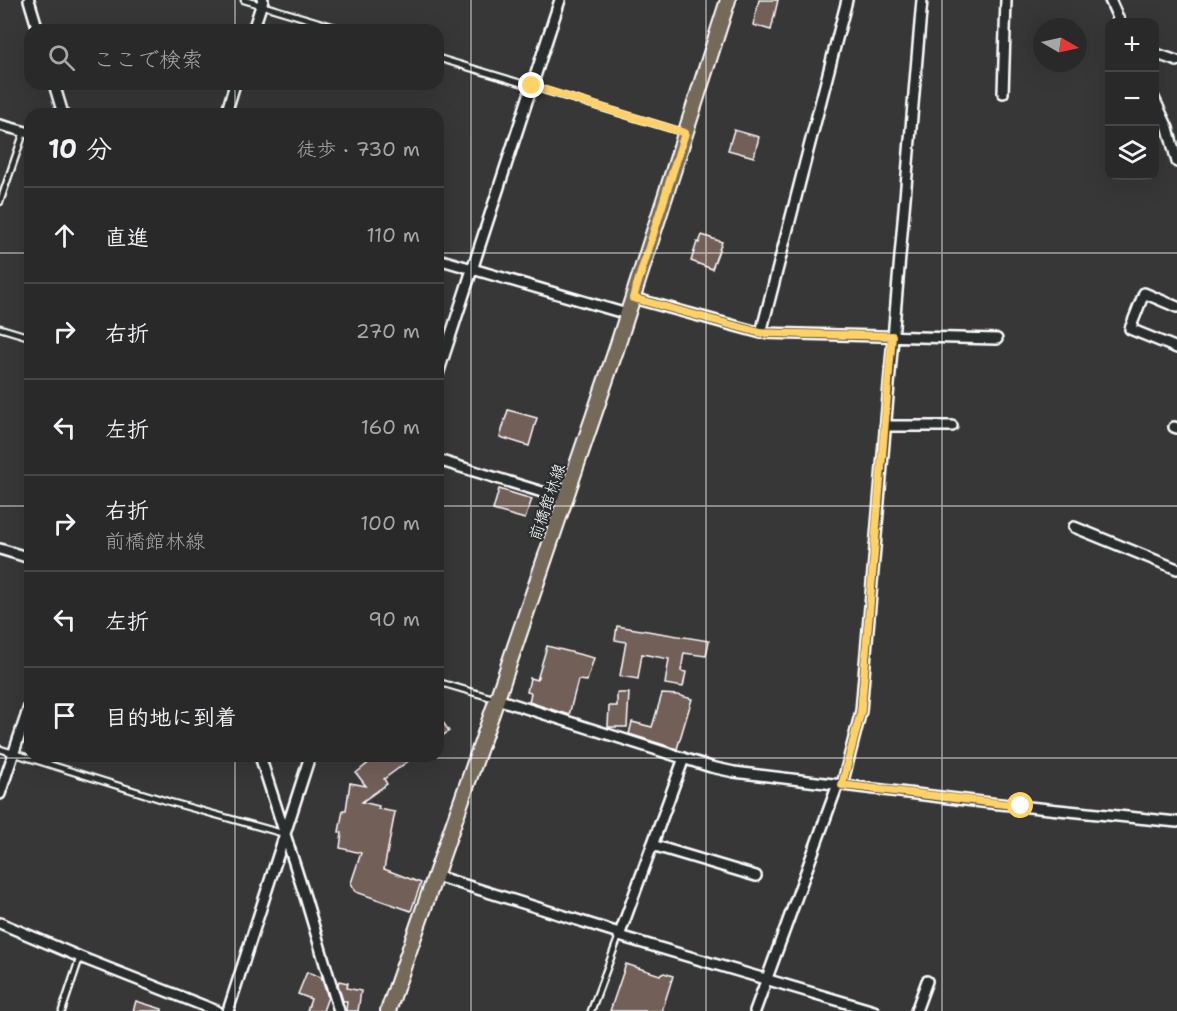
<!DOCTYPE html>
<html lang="ja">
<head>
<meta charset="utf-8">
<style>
	body { margin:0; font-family:"Shantell Sans","Klee One",sans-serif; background:#363535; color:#f1f3f6 }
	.controls { position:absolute; right:18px; top:18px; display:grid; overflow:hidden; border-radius:12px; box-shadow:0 6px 24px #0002 }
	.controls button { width:54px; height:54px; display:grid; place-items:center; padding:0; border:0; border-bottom:2px solid #464546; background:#2a2929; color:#f1f3f6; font:30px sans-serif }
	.compass { position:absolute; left:1033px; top:18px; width:54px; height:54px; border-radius:50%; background:#2a2929; box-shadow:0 6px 24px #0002; rotate:99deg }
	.stop { position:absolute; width:18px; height:18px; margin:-14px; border:4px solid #ffd166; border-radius:50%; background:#fff }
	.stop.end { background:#ffd166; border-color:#fff; box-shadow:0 2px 6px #0008 }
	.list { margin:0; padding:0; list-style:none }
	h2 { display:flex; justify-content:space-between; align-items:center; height:78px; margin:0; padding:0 24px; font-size:26px }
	h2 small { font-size:20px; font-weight:400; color:#a5a6a8 }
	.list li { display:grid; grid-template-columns:39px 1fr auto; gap:18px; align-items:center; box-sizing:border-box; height:96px; padding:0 24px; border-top:2px solid #464546 }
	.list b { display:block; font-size:22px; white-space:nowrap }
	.list p { margin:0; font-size:20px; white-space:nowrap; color:#a5a6a8 }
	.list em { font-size:20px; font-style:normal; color:#a5a6a8 }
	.icon { flex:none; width:33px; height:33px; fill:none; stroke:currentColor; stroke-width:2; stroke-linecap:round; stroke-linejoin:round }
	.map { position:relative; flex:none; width:1177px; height:1011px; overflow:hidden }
	.search { position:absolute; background:#2a2929; box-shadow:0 6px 24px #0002; left:24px; top:24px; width:420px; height:66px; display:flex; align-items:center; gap:15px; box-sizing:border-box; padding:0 21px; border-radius:18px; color:#a5a6a8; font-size:22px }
	.panel { position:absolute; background:#2a2929; box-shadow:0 6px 24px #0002; left:24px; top:108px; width:420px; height:654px; border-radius:18px }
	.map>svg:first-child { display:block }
	.building { fill:#715f59; stroke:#fff; stroke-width:1.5 }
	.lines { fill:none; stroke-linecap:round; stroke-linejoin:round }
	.service-casing { stroke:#fff; stroke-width:9 }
	.minor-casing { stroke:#fff; stroke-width:14 }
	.primary-casing { stroke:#fff; stroke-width:18 }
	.service { stroke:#2a2d2e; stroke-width:4.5 }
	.minor { stroke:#2a2d2e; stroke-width:9 }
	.primary { stroke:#746a5a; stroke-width:14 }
	.route { stroke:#ffd166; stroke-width:8 }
	.grid { fill:none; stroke:#fff; stroke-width:1.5; stroke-opacity:0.55 }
	.labels { text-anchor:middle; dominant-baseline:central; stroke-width:4.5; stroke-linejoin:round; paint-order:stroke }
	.street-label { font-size:16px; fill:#fff; stroke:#2a2d2e }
</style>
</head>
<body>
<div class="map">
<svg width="1177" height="1011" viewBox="0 0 1177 1011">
	<rect width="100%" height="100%" fill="#383737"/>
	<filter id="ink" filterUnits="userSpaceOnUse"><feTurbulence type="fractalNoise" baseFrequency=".0167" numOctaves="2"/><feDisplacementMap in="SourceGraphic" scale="12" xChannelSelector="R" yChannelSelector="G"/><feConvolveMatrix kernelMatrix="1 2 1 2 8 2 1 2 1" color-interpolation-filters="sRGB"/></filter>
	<g filter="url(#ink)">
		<path class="building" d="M759,0H778L771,30L753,25Z
			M734,130L759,137L754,157L728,150Z
			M702,235L722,242L712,269L691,261L697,242L699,243Z
			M508,410L537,418L529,446L500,437Z
			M499,489L532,499L525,519L493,510Z
			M617,626L709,641L706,656L684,653L681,671L686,672L683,687L665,684L669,659L642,654L638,679L620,676L626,642L615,640Z
			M547,646L594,658L587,681L578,680L569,715L529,702L531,693L527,692L530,678L537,680Z
			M617,693H629L627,727H608L609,706H617Z
			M662,694L678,695L692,699L677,749L629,734L632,722L652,727Z
			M438,715L449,731L438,739Z
			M369,756H415L384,779L387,784L362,802L379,806L378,809L395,812L384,869L421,883L411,911L356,892L351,883L361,853L340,848L342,833L339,832L343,810H346L350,783L366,786L356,773L372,760Z
			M626,964L660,975L664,973L673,976L662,1011H610Z
			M307,972L321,977L328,997L323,1011H307L311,999L298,994Z
			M339,981L348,983L347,988L361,991L358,1011H346L347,1001H343L338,985Z
			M136,1001L162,1009V1011H133Z"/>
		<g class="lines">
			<g class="service-casing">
				<path id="service" d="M244,0L345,30
					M438,58L682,132
					M0,202L24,132
					M0,328L30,337
					M438,682L496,699
					M0,749L170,802L285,834
					M62,1011L80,957
					M591,1011L619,936"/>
			</g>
			<g class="minor-casing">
				<path id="minor" d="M29,0L38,30
					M1110,0L1120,22
					M253,30L263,0
					M1154,53L1177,61
					M54,84L63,114
					M1003,93L1006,0
					M1154,98L1168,128L1177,162
					M226,114L235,84
					M0,125L30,133
					M438,259L627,314
					M633,298L761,333L997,339
					M1177,307L1144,293L1130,329L1177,348
					M761,333L847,0
					M438,374L560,0
					M885,426H952
					M1174,427L1177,428
					M438,460L565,499
					M1074,527L1177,569
					M0,549L30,558
					M497,699L711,767L734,772L990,803L1177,822
					M260,756L306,900L339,1011
					M684,758L619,936L874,1011
					M842,785L861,711L922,0
					M0,794L30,704
					M652,845L756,876
					M436,876L619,933
					M0,923L80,957L217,1011
					M228,1011L310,756
					M755,1011L838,784
					M916,1011L927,981"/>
			</g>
			<g class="primary-casing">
				<path id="primary" d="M388,1011L497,699L616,350L728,0"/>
			</g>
			<use href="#service" class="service"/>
			<use href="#minor" class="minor"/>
			<use href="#primary" class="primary"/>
		</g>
	</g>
	<g class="lines" filter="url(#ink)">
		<path class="route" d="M532,86L685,133L633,298L761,333L892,336L861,711L842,785L1021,806"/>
	</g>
	<path class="grid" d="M235,0V30M471,0V1011M706,0V1011M942,0V1011M235,84V114M0,253H30M438,253H1177M0,506H30M438,506H1177M235,756V1011M0,758H1177"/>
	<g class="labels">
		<g class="street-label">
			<text transform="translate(547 502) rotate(-71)">前橋館林線</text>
		</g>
	</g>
</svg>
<div class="controls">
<button>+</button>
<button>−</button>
<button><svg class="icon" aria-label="layers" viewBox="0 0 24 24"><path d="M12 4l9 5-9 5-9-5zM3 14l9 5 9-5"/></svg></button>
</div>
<svg class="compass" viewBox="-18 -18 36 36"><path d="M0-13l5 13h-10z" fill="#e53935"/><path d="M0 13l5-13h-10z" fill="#a5a6a8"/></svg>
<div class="stop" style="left:1021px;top:806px"></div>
<div class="stop end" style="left:532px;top:86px"></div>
<div class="search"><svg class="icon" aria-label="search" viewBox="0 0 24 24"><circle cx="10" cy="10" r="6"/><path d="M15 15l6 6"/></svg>ここで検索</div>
<section class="panel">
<h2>10 分<small>徒歩 · 730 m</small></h2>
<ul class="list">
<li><svg class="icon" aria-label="ahead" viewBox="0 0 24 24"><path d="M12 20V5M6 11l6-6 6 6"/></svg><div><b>直進</b></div><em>110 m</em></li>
<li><svg class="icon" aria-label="right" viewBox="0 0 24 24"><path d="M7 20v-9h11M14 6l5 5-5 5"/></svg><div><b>右折</b></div><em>270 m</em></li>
<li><svg class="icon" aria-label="left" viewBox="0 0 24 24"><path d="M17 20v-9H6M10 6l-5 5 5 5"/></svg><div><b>左折</b></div><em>160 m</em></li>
<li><svg class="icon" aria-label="right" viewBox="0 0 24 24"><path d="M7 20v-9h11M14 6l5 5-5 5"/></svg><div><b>右折</b><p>前橋館林線</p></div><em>100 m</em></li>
<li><svg class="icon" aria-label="left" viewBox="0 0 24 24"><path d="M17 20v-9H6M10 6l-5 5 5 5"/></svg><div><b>左折</b></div><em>90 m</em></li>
<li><svg class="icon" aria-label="arrive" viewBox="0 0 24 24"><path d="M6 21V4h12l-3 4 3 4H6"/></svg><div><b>目的地に到着</b></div></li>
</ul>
</section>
</div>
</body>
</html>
